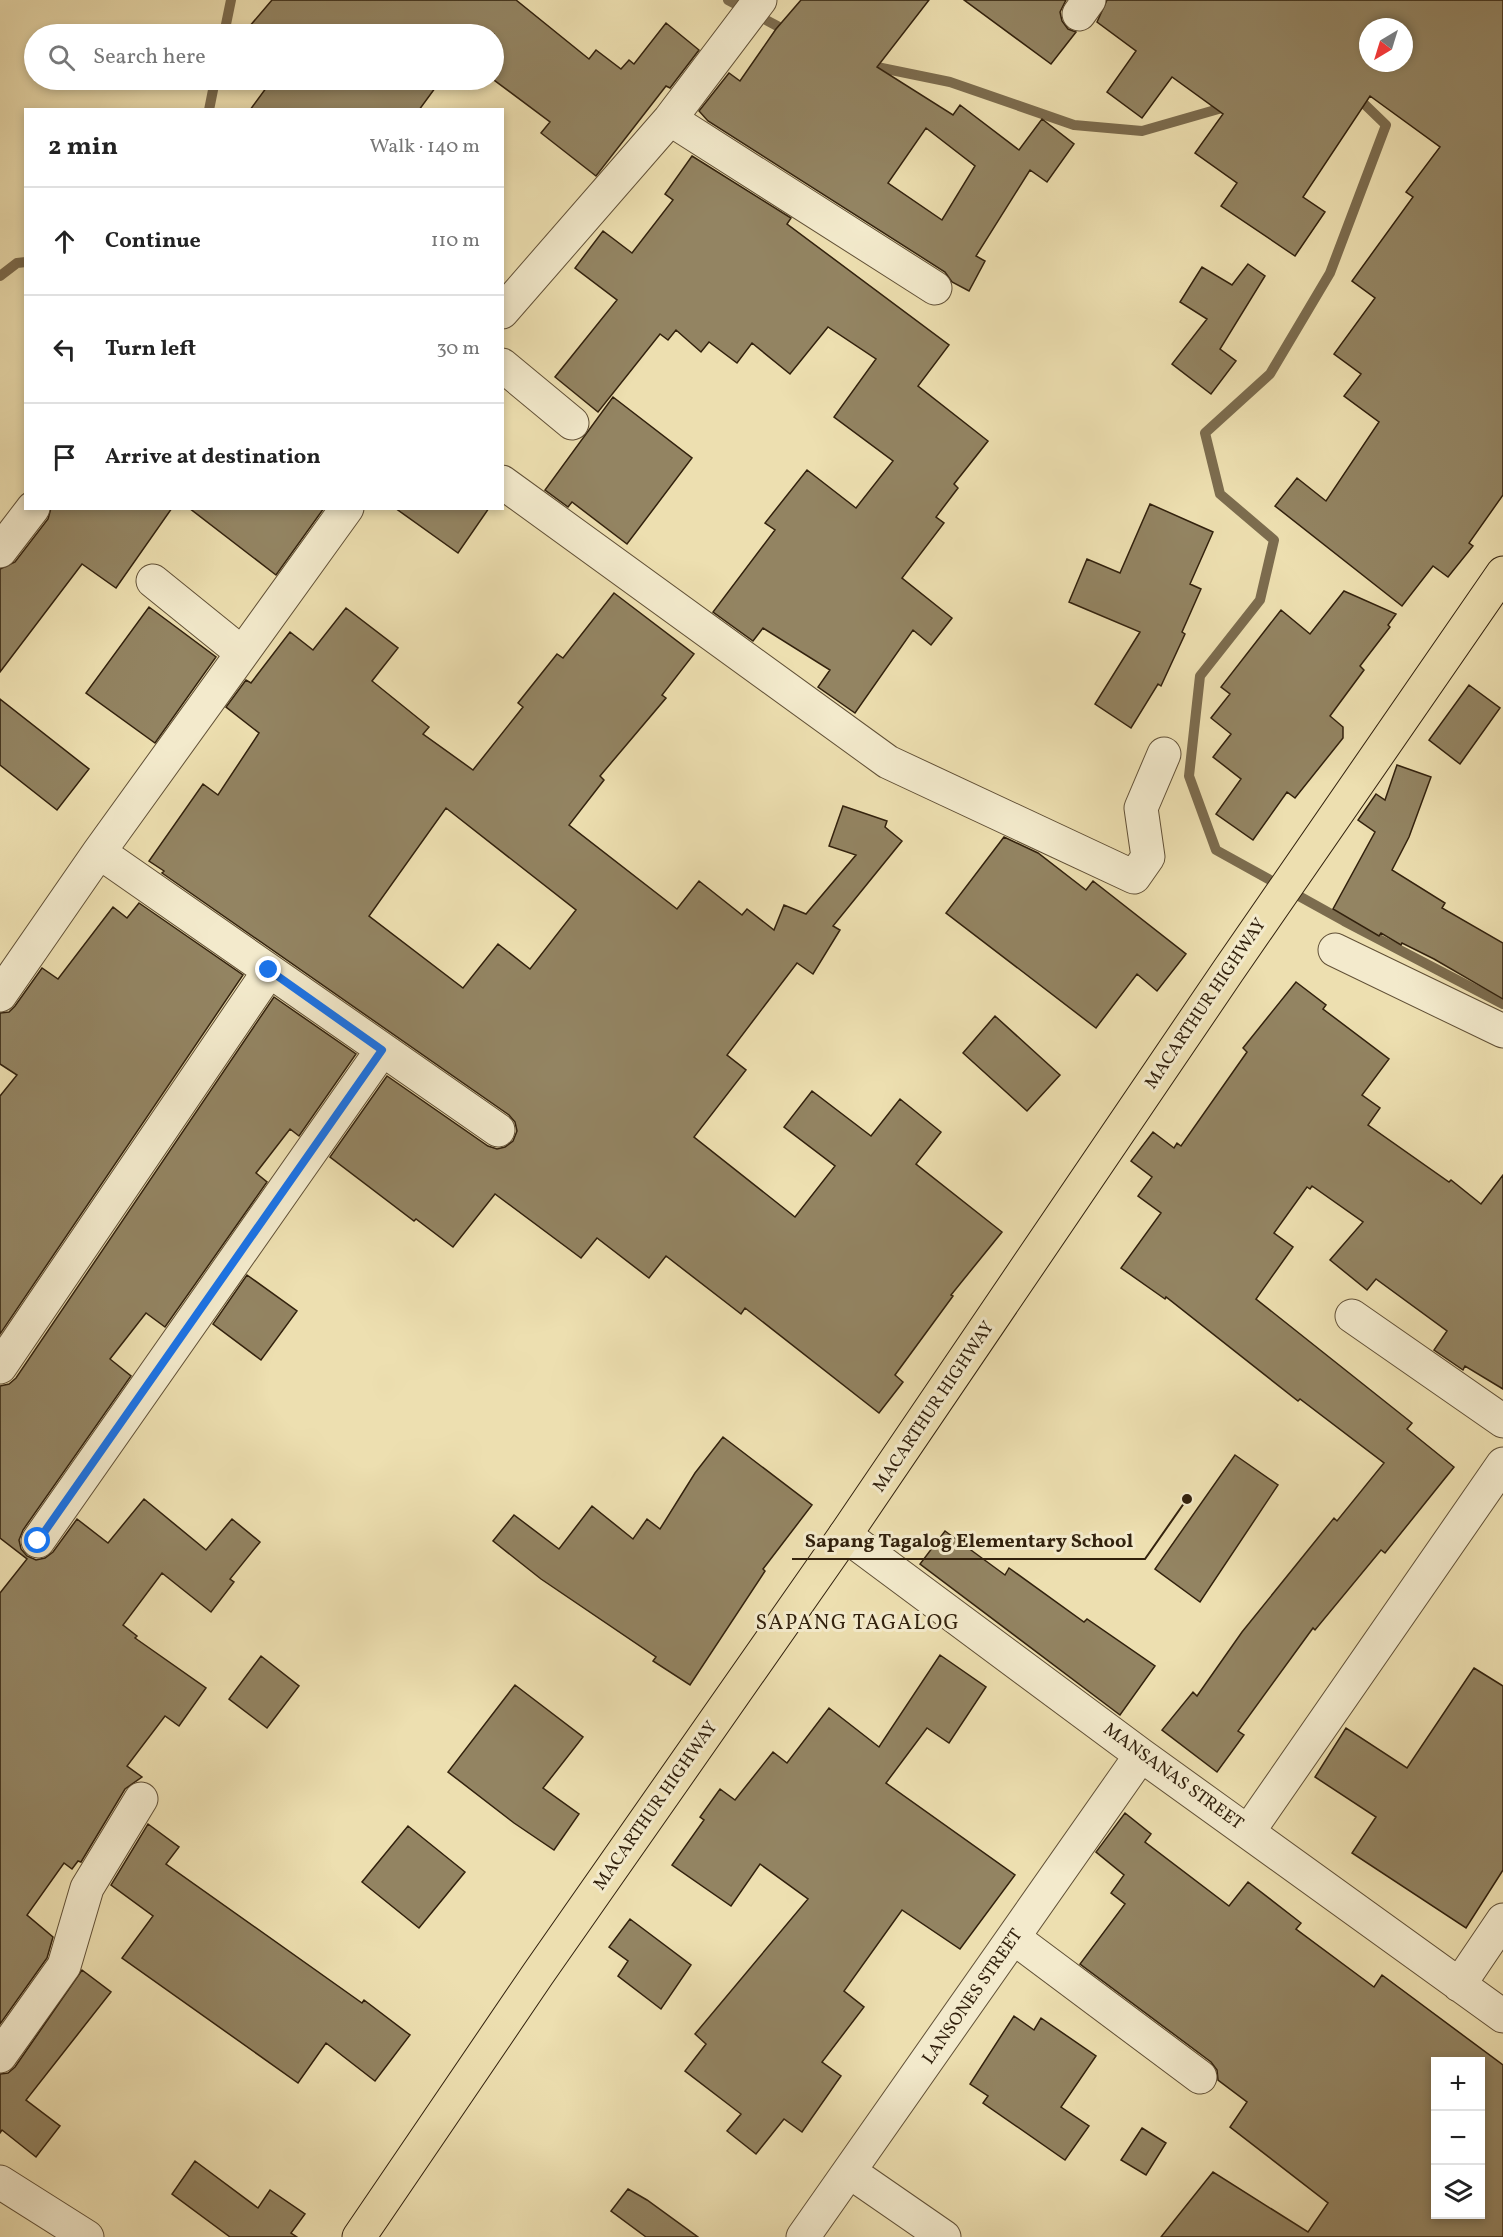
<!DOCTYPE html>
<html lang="en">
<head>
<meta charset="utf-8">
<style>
	body { margin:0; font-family:Vollkorn,serif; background:#f2f2f2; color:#222 }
	.controls { position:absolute; right:18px; bottom:18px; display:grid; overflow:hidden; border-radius:0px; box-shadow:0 3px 9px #0003 }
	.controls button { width:54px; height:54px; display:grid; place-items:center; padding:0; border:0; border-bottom:2px solid #e0e0e0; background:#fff; color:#222; font:30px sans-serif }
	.compass { position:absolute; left:1359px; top:18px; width:54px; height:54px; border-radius:50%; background:#fff; box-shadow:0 3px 9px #0003; rotate:218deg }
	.stop { position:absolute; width:18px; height:18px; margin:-14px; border:4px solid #1a73e8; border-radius:50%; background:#fff }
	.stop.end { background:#1a73e8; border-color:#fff; box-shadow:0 2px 6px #0008 }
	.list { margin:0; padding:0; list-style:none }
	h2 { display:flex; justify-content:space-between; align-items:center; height:78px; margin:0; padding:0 24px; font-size:26px }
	h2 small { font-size:20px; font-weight:400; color:#767676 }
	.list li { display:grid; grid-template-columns:39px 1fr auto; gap:18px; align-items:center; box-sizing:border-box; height:108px; padding:0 24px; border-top:2px solid #e0e0e0 }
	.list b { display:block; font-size:22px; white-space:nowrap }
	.list em { font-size:20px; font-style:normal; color:#767676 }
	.icon { flex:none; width:33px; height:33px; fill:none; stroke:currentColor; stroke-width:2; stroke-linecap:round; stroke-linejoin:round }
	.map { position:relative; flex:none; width:1503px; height:2237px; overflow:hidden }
	.search { position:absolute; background:#fff; box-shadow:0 3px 9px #0003; left:24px; top:24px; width:480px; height:66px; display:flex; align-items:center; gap:15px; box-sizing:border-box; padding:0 21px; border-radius:33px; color:#767676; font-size:22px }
	.panel { position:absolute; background:#fff; box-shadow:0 3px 9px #0003; left:24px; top:108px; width:480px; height:402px; border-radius:0px }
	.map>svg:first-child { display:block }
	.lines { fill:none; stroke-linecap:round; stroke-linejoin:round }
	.stream { stroke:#7c6c4e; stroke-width:10 }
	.building { fill:#938462; stroke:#32210d; stroke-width:1.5; fill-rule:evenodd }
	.minor-casing { stroke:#615036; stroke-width:35 }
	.highway-casing { stroke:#32210d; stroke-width:35 }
	.minor { stroke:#f3eacc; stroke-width:33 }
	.highway { stroke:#eddfb0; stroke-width:33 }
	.route { stroke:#1a73e8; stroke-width:8 }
	.labels { text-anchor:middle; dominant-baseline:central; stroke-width:6; stroke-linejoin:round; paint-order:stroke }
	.street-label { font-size:18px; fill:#32210d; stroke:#f3eacc }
	.quarter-label { font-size:21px; letter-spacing:1.5px; fill:#32210d; stroke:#f3eacc }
	.leader { fill:none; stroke:#32210d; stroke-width:2 }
	.callout-dot { fill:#32210d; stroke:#f3eacc; stroke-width:2 }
	.callout-label { font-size:20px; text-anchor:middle; font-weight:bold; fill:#32210d; stroke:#f3eacc; stroke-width:6; stroke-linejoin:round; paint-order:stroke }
</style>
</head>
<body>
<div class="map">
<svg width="1503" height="2237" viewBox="0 0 1503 2237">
	<rect width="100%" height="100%" fill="#eddfb0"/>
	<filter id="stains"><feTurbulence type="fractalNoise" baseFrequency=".00333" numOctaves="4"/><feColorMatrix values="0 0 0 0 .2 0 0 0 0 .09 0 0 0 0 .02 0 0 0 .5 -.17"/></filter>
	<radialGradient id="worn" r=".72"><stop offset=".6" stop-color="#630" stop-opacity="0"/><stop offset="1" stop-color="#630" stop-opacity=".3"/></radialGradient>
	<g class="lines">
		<path class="stream" d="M728,0L781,28L792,30
			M224,34L231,0
			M867,65L950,82L1074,125L1142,131L1229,106
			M1355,95L1386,125L1330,273L1270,374L1205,433L1220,494L1274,540L1260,600L1200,676L1189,776L1216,850L1344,921L1503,1004
			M209,110L215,80
			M0,276L17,263L26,262"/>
	</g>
	<path class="building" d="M272,0H516L589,59L596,50L621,69L629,60L634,64L666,23L699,50L670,88L666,86L596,176L541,133L550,122L494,80V34H243Z
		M801,0H929L877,67L953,115L960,105L1019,150L1042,119L1074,144L1047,182L1030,170L976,256L985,261L969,291L952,282L945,272L708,121L699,111L729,73L740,81L776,29ZM926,128L975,166L942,220L888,183Z
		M964,0H1066L1060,12L1062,21L1068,29L1076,32L1051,64Z
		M1107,0H1503V495L1469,543L1473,546L1448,577L1433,566L1402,606L1275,506L1297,478L1326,501L1379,422L1344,396L1361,374L1334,354L1375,298L1352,281L1413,197L1406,192L1440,147L1370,96L1303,197L1325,212L1295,256L1221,206L1237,183L1195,153L1223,114L1172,77L1142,118L1107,92L1136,51L1097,22ZM1368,27H1404V63H1368Z
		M272,80H441L419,110H250Z
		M692,156L791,218L787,224L949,345L918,386L988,441L954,484L958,488L936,517L944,523L902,578L952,618L931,645L913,630L855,713L818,687L830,670L763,628L753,641L713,612L775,530L765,523L807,470L856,508L893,461L834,417L876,359L828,327L790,374L752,343L737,363L709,342L701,352L676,330L668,340L660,334L598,412L555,377L617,300L575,268L603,231L632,253L673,200L665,194Z
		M1248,264L1265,276L1220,349L1236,361L1211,394L1172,364L1207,319L1180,302L1202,267L1232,285Z
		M613,397L692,458L627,544L572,502L568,507L545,490Z
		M1150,504L1213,532L1190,584L1201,589L1182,632L1185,634L1161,686L1158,684L1131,728L1095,704L1140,632L1069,602L1087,559L1120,573Z
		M51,508H172L116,588L82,564L0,672V569L15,562L48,519Z
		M189,508H324L276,575Z
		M395,508H489L458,553Z
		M1344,591L1396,614L1388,625L1390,627L1360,666L1364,670L1330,716L1343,727V738L1295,798L1287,792L1253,840L1216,814L1241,779L1213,757L1231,734L1211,718L1230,694L1221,687L1281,610L1310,634Z
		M614,593L694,654L662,695L666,698L600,776L604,780L569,825L677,909L699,881L742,915L747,909L774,930L784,905L806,914L856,855L829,846L843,806L887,821L885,827L902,841L833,926L840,930L813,974L797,963L727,1055L746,1070L694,1137L795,1217L835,1166L784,1127L812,1091L871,1136L900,1099L941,1132L916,1164L1002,1232L951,1295L953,1296L895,1375L903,1382L879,1413L745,1308L741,1314L666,1256L649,1278L597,1238L581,1258L495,1194L453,1247L416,1219L414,1221L330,1157L387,1076L488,1146L497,1149L505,1147L513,1141L517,1131L515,1122L509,1115L162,873L164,871L149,861L203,784L218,795L259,733L226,707L246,680L251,683L290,632L313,650L346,608L398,648L372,681L429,727L423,734L473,770L523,707L518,703L557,654L563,658ZM446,808L576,910L530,969L498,944L463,988L369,916Z
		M149,607L216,657L155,743L86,693Z
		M1469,685L1500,708L1460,764L1429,740Z
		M0,699L89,769L57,810L0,765Z
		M1397,765L1431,777L1409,837L1392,870L1445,903L1442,908L1503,943V999L1434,959L1402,943L1401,945L1381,933L1379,936L1333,909L1375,832L1358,820L1376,794L1385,800Z
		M1004,837L1038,853L1086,890L1093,881L1186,954L1157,991L1137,974L1096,1028L946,913Z
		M139,903L243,975L0,1334V1096L17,1075L0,1064V1013L9,1012L15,1006L42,968L58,979L113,907L127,918Z
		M1296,982L1326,1005L1323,1009L1389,1059L1362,1095L1380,1108L1368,1125L1449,1182L1451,1180L1481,1204L1503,1175V1389L1465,1366L1463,1370L1434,1350L1447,1331L1376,1279L1367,1290L1330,1260L1363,1222L1312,1186L1310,1189L1307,1187L1274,1233L1293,1247L1256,1299L1412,1423L1407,1429L1454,1467L1385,1553L1381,1550L1315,1630L1313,1628L1238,1731L1244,1735L1217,1772L1162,1730L1193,1692L1197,1696L1242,1632L1334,1518L1337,1521L1384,1463L1300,1399L1298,1401L1166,1297L1165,1299L1121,1268L1161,1213L1138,1196L1152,1177L1131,1161L1153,1132L1174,1148L1177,1143L1181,1146L1247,1052L1243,1048Z
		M274,997L356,1054L299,1136L290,1129L256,1173L267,1182L165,1327L146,1313L110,1359L131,1376L23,1530L19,1540L21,1549L27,1556L36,1560L45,1558L53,1552L77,1519L108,1543L144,1499L206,1550L232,1519L260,1542L230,1579L234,1582L211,1612L162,1573L123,1625L137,1636L135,1638L206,1688L179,1726L165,1716L127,1766L142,1777L125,1789L81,1862L78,1861L72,1869L64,1863L27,1915L53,1937L47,1958L0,2024V1593L27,1559L0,1538V1386L9,1384L16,1378Z
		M995,1016L1060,1075L1027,1111L963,1053Z
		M247,1275L297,1311L261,1360L213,1324Z
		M723,1437L812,1505L763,1569L765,1571L690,1685L653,1661L656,1657L541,1579L493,1541L514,1515L559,1549L592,1506L633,1539L647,1519L660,1529L695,1473Z
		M1235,1455L1278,1485L1200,1602L1155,1569Z
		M945,1531L1005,1575L1009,1568L1084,1622L1087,1619L1155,1666L1120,1715L920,1564Z
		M940,1655L986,1687L949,1743L927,1728L886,1783L1015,1875L960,1949L902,1910L844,1991L864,2007L822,2062L841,2076L802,2132L784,2119L756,2154L727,2131L741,2114L685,2071L706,2044L695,2034L808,1899L760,1864L731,1906L672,1865L704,1820L700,1817L720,1789L735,1800L773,1752L787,1763L829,1708L879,1747Z
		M261,1656L299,1686L267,1728L229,1699Z
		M1474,1668L1503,1686V1870L1466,1928L1352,1853L1376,1817L1315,1777L1346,1728L1407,1768Z
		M515,1685L583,1737L543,1788L579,1814L554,1850L514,1823L448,1772Z
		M1125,1813L1151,1834L1145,1842L1229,1906L1248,1882L1301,1923L1296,1929L1374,1987L1382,1975L1503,2065V2237H1161L1213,2172L1308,2232L1328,2203L1230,2127L1247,2102L1218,2080L1217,2070L1211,2062L1080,1964L1125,1904L1111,1893L1124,1875L1096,1852ZM1436,2061H1480V2214H1436Z
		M148,1824L179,1847L166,1864L362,2003L364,2000L410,2035L375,2081L326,2043L298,2083L122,1958L153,1916L111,1885Z
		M408,1826L465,1872L419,1928L362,1882Z
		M630,1919L691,1965L661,2009L618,1976L628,1961L609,1947Z
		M82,1970L111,1992L26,2100L60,2126L36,2157L2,2130L0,2133V2074L8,2073L15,2067Z
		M1014,2016L1034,2030L1041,2018L1096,2056L1061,2107L1089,2126L1065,2160L983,2103L988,2096L970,2084Z
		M1142,2128L1166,2143L1146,2175L1121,2160Z
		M195,2161L258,2208L270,2190L305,2214L291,2233L297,2237H230L172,2194Z
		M628,2189L647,2200L698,2237H646L611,2211Z"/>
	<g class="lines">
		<g class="minor-casing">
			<path id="minor" d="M1079,14L1089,0
				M670,119L935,288
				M502,312L670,119L760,0
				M502,365L572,423
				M502,482L888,762L1134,877L1148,857L1141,808L1164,754
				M0,551L33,508
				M153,581L242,653
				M99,852L498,1130
				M1335,950L1503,1031
				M0,995L99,852L347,508
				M1352,1316L1503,1421
				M0,1367L269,971
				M845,1535L1141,1755L1503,2016
				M38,1541L382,1050
				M1248,1832L1503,1464
				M1014,1938L1200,2077
				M1459,1985L1503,1920
				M0,2056L64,1966L87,1888L141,1799
				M850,2172L944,2237
				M0,2182L87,2237
				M803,2237L1141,1755"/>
		</g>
		<g class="highway-casing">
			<path id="highway" d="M359,2237L538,1974L845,1535L1228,971L1503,573"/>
		</g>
		<use href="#minor" class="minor"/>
		<use href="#highway" class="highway"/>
	</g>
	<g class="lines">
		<path class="route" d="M38,1541L382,1050L269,970"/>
	</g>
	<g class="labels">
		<g class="street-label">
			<text transform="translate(1206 1004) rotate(-56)">MACARTHUR HIGHWAY</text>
			<text transform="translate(934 1407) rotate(-56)">MACARTHUR HIGHWAY</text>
			<text transform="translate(1173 1777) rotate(36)">MANSANAS STREET</text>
			<text transform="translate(656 1806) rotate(-55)">MACARTHUR HIGHWAY</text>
			<text transform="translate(973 1997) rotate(-55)">LANSONES STREET</text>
		</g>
		<g class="quarter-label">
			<text x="858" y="1623">SAPANG TAGALOG</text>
		</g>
	</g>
	<path class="leader" d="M1187 1499L1145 1559H792"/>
	<circle class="callout-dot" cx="1187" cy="1499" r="6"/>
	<g class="callout-label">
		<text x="969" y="1547">Sapang Tagalog Elementary School</text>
	</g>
	<rect width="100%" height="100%" filter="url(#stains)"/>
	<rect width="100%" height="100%" fill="url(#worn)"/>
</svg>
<div class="controls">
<button>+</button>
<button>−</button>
<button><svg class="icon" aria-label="layers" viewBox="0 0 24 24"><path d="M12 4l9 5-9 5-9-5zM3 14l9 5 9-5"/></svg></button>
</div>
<svg class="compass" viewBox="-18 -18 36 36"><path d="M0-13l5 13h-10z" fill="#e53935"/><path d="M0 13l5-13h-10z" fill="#767676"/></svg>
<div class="stop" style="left:38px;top:1541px"></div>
<div class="stop end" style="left:269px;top:970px"></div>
<div class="search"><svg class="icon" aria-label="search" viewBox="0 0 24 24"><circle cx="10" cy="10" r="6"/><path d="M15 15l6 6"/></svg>Search here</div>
<section class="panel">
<h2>2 min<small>Walk · 140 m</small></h2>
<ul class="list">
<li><svg class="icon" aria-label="ahead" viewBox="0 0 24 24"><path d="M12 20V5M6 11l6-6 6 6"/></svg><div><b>Continue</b></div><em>110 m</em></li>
<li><svg class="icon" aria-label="left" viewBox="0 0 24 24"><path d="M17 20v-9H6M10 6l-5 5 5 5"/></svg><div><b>Turn left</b></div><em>30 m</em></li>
<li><svg class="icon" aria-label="arrive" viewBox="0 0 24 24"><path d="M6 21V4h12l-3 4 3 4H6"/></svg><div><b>Arrive at destination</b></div></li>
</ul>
</section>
</div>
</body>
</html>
